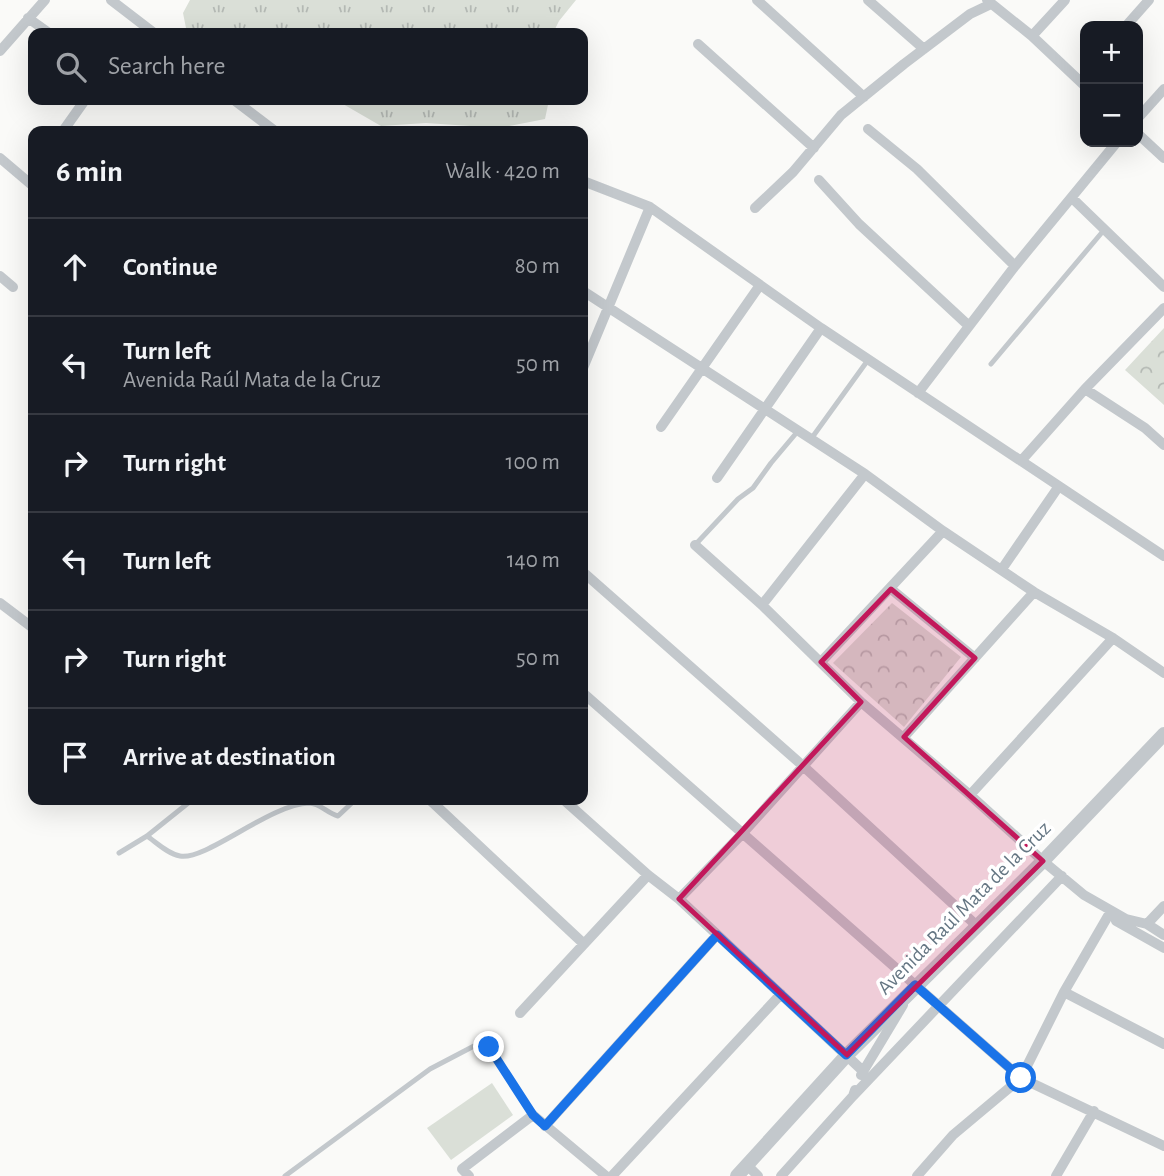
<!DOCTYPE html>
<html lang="en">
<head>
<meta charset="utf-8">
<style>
	body { margin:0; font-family:"Alegreya Sans",sans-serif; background:#242831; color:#f1f3f6 }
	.controls { position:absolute; right:21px; top:21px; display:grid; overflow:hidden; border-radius:14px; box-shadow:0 7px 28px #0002 }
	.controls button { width:63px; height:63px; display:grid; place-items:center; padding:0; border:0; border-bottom:2px solid #363941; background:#171b24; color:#f1f3f6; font:35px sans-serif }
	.stop { position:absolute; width:21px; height:21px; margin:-16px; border:5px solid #1a73e8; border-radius:50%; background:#fff }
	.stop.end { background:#1a73e8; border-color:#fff; box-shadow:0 2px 7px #0008 }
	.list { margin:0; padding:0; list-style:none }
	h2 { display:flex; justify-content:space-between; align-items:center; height:91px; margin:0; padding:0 28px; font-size:30px }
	h2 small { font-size:23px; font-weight:400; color:#9ea1a6 }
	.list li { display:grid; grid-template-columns:46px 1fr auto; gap:21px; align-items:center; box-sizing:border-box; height:98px; padding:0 28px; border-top:2px solid #363941 }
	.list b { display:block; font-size:26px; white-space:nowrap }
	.list p { margin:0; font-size:23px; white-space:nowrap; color:#9ea1a6 }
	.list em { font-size:23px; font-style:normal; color:#9ea1a6 }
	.icon { flex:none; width:38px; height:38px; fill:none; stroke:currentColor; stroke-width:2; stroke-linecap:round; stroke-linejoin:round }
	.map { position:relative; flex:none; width:1164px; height:1176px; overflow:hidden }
	.search { position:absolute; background:#171b24; box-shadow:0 7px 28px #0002; left:28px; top:28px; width:560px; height:77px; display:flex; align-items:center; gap:18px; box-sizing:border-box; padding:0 24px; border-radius:14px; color:#9ea1a6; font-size:26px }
	.panel { position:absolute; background:#171b24; box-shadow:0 7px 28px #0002; left:28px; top:126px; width:560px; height:679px; border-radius:14px }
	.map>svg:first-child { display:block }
	.grass { fill:url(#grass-tufts) }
	.park { fill:url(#park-crowns) }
	.garden { fill:#dadfd7 }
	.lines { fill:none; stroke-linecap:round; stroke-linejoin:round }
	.service { stroke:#c3c8cc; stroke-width:5 }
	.minor { stroke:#c3c8cc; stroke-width:10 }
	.tertiary { stroke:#c3c8cc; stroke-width:14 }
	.route { stroke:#1a73e8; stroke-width:9 }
	.marked { fill:#c2185b; fill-opacity:0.2; stroke:#c2185b; stroke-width:5; stroke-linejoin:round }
	.labels { text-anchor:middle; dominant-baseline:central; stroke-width:7; stroke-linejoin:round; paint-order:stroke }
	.street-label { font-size:21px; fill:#657683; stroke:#fff }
</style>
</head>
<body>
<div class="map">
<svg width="1164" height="1176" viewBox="0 0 1164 1176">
	<defs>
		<pattern id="grass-tufts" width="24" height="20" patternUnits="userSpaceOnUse" patternTransform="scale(1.75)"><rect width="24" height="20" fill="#dadfd7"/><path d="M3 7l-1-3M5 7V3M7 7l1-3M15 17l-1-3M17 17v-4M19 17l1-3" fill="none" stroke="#b4b9b4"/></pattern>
		<pattern id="park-crowns" width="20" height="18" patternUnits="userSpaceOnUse" patternTransform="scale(1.75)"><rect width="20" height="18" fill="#dadfd7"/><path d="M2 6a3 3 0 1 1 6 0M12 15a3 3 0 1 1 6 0" fill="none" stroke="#b4b9b4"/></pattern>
	</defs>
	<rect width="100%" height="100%" fill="#fafaf8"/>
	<path class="grass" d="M190,0H576L559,21L553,33H187L183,13Z
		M336,100H549L545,119L499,128L426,123L381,126Z"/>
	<path class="park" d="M1164,328V405L1125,370Z
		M892,603L961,657L904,727L833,663Z"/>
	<path class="garden" d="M492,1083L513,1115L451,1160L427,1128Z"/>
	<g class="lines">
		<path class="service" d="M991,364L1104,230
			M811,439L868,360
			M695,545L738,499L753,488L771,463L798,431
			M147,836C157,843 168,854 180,856C206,861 270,804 309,803C320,803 327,813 338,816L355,800
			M119,853L147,836L192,800
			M285,1176L430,1069L474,1046L489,1047L533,1115"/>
		<path class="minor" d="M111,0L154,33
			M757,0L864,97
			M868,0L924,49
			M987,0L1032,36L1085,86
			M28,18L49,33
			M1126,26L1149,0
			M1032,36L1065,0
			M698,44L814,148
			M0,51L45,0
			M234,100L275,131
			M1138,118L1164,89
			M868,129L917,169L1015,266
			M63,131L85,100
			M1138,134L1164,158
			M0,158L33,186
			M819,180L859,224L969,326
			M583,181L650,207L821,328L1164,556
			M1072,198L1164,287
			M755,208L793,172L841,115L904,64L970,14L991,4
			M0,276L13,287
			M583,291L865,474L943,531L1034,592L1113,638L1164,673
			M583,368L650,207
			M1085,389L1145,428L1164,445
			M918,393L1015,266L1117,142
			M661,427L760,285
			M1021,461L1085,389L1164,308
			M717,478L821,328
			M695,545L762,605L861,702L970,795L1043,861L1084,895L1126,919L1147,924L1164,935
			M1002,569L1059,486
			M583,572L802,765L976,925
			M891,589L975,658
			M0,603L33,628
			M762,605L865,474
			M821,662L943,531
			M583,693L1021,1078L1164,1146
			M904,737L1034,592
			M970,795L1113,638
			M430,800L584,944
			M564,800L648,875L679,899L863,1071
			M679,899L742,834L861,702
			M1116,921L1164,948
			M1147,924L1164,906
			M1064,992L1164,1044
			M520,1013L648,875
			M861,1075L903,1005
			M853,1096L1062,876
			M545,1126L717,935
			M747,1165L758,1176
			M469,1176L462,1169L533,1115L606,1176
			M612,1176L781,994
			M781,1176L853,1096L855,1090
			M917,1176L953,1135L1021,1078L1064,992L1108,916
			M1056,1176L1094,1111"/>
		<path class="tertiary" d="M737,1176L847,1055L1043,861L1164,734"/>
	</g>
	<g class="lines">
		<path class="route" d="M489,1047L533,1115L545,1126L717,935L846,1055L915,985L1021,1078"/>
	</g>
	<path class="marked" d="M891,589L975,658L904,737L1043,861L847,1055L679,899L861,702L821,662Z"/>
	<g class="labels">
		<g class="street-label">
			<text transform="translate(964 908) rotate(-45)">Avenida Raúl Mata de la Cruz</text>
		</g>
	</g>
</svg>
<div class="controls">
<button>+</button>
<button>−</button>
</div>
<div class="stop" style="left:1021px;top:1078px"></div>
<div class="stop end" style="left:489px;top:1047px"></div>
<div class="search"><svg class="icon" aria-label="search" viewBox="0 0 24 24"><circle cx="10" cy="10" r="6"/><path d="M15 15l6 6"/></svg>Search here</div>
<section class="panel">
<h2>6 min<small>Walk · 420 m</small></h2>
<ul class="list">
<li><svg class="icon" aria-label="ahead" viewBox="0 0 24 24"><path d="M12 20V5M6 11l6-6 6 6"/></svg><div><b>Continue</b></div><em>80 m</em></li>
<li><svg class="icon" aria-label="left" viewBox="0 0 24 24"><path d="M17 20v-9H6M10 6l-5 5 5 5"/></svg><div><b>Turn left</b><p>Avenida Raúl Mata de la Cruz</p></div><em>50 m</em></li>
<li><svg class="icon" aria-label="right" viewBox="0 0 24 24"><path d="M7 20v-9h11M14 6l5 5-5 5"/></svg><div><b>Turn right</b></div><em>100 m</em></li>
<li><svg class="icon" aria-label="left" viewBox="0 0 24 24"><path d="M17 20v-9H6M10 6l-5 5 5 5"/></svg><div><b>Turn left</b></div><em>140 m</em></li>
<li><svg class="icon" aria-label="right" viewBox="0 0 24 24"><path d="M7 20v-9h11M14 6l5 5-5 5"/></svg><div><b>Turn right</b></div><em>50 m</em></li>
<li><svg class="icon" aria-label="arrive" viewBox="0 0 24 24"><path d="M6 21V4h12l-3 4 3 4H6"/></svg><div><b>Arrive at destination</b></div></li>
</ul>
</section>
</div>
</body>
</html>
